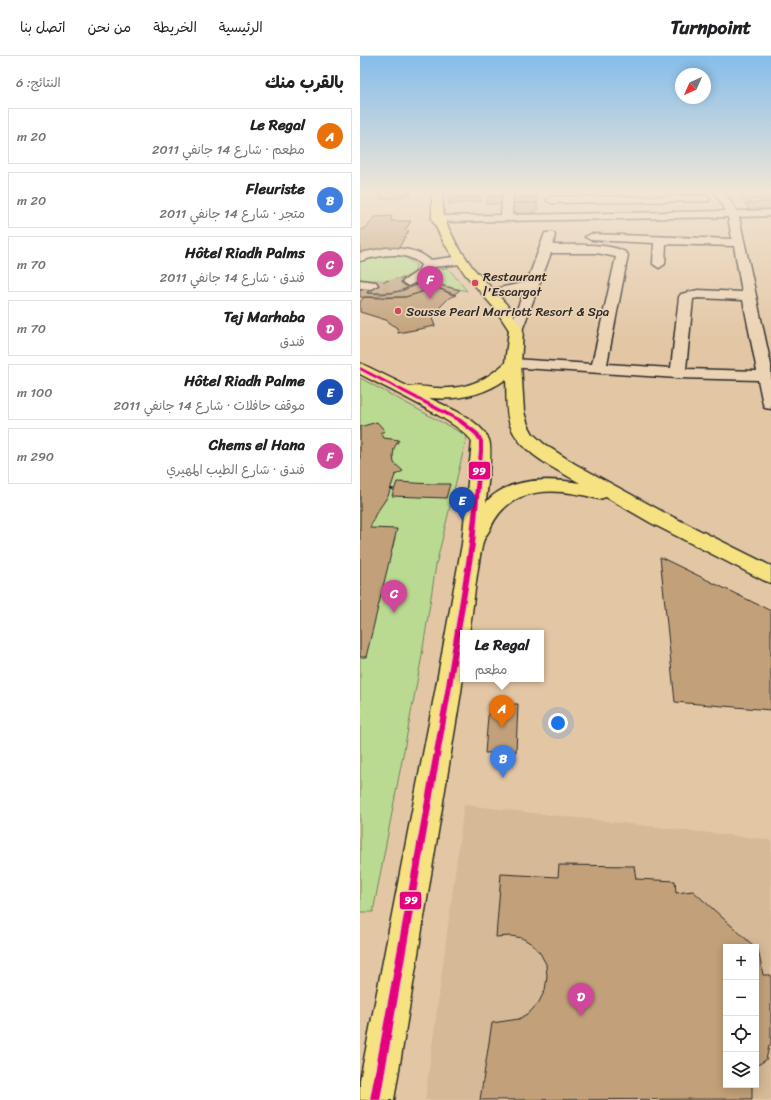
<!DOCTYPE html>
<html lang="ar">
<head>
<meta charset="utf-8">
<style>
	body { margin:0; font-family:Sriracha,"Playpen Sans Arabic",sans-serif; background:#f2f2f2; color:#202124; direction:rtl }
	.controls { position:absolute; right:12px; bottom:12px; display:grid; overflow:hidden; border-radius:0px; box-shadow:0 2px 10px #0003 }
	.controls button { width:36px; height:36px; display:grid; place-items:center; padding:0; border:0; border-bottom:1px solid #e0e0e0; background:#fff; color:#202124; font:20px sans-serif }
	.compass { position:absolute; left:315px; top:12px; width:36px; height:36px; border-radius:50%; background:#fff; box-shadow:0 2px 10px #0003; rotate:225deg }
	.you { position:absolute; left:198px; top:667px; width:14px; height:14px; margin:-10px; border:3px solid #fff; border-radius:50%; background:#1a73e8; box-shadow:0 0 0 6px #1a73e833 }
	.badge { display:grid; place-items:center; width:26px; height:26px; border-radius:50%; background:#7c3aed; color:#fff; font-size:13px; font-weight:700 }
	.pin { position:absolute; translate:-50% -33px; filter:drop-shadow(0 1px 2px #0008) }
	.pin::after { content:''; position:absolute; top:21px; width:14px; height:12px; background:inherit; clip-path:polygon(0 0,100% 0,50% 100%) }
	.popup { position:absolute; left:100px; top:574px; width:84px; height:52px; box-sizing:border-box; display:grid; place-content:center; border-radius:0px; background:#fff; filter:drop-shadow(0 1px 3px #0005); font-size:13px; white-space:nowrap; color:#757577 }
	.popup b { font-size:15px; color:#202124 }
	.popup::after { content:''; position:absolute; left:50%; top:100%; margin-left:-8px; border:8px solid transparent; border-top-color:#fff }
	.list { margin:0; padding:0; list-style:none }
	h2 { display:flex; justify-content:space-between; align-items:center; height:52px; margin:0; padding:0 16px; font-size:17px }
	h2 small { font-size:13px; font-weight:400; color:#757577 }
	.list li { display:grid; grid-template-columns:26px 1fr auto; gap:12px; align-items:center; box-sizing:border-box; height:56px; margin:0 8px 8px; padding:0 8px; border:1px solid #e0e0e0; border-radius:0px }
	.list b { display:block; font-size:15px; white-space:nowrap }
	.list p { margin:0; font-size:13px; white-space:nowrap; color:#757577 }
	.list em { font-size:13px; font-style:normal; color:#757577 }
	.icon { flex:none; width:22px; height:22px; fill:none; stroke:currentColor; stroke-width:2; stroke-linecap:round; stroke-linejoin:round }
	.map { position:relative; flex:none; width:411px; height:1044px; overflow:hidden; direction:ltr }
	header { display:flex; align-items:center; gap:24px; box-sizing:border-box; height:56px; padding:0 20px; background:#fff; border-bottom:1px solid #e0e0e0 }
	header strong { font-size:19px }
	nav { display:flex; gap:22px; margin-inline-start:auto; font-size:14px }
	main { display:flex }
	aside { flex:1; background:#fff }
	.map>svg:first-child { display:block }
	.built { fill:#d6b996; fill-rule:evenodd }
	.green { fill:#bad991; stroke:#72825e }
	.building { fill:#c2a17a; stroke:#2b2b2b }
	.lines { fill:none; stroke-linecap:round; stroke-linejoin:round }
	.minor-tunnel { stroke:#bea88d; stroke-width:12; stroke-dasharray:12 6; stroke-linecap:butt }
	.minor-casing { stroke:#2b2b2b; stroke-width:3 }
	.major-casing { stroke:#2b2b2b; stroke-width:3 }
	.path { stroke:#2b2b2b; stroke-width:2; stroke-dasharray:3.5 2.5; stroke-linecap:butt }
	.minor { fill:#ecd3b4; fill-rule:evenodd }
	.major { fill:#f6e281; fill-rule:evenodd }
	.bus-1-casing { stroke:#ecd3b4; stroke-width:3 }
	.bus-1 { fill:#e5007d; fill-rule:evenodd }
	.poi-dot { fill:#d1495b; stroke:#ecd3b4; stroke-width:1.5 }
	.labels { text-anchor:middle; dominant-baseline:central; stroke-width:3.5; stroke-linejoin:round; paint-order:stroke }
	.far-poi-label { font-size:13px; fill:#2b2b2b; stroke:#ecd3b4; text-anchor:start }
	.line-badge { stroke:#ecd3b4; stroke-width:1.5 }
	.badge-label { font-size:11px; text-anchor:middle; font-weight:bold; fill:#fff }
</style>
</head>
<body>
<header>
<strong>Turnpoint</strong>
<nav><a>الرئيسية</a><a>الخريطة</a><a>من نحن</a><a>اتصل بنا</a></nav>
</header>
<main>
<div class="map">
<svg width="411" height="1044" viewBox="0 0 411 1044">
	<rect width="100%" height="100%" fill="#e3c7a5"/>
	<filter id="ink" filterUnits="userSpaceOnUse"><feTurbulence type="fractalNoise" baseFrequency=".025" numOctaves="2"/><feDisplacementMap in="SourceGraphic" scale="8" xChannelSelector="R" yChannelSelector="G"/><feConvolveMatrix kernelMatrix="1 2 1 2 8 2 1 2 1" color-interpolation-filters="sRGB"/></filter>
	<g filter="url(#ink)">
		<path class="built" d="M104,749L411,784V1044H65ZM366,891H396V1029H366Z"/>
		<path class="green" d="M29,199L45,201L56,209L55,215C49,223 23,228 12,226C8,226 4,224 0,222V206L15,200Z
			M88,212L107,235L65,225L79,213Z
			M0,322L107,380L76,509L61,605L13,856H0Z"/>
		<path class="building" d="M19,136H51V139H42V141L21,143Z
			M114,136H119L120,141L91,142V137Z
			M154,136H176L175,140H154Z
			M377,136H411V143L383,144Z
			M124,137H143L142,140H124Z
			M131,140H142L141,148H127V143H130Z
			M120,141L121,145L89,148V143Z
			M177,141V147H152V142Z
			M411,146V155L391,156L385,147Z
			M152,147H177V155L169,158H159L152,155Z
			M32,160L31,165H51L45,174L49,175L38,193L17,194L0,197V175L7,171L14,161Z
			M42,222L56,229L32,237H7L13,227Z
			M65,226L100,234L93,239L73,230L59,237L45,241L19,242L0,241V231L9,233L7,237L22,238L41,235Z
			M73,230L96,239L89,242L78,253L72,262L75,270L38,277L37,272L26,264L0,256V246L4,241H45L59,237Z
			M17,366L25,375L20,377L24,382L39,384L34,392L33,400L34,407L43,415L35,419L28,440L15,459L10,472L37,473L6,601H0V371Z
			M37,426L72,428H90L86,442L32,440Z
			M300,501L411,555V654L315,646Z
			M129,648H158L156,696L125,697Z
			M199,809L274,810L276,823L315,825L316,837L333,835L395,891H366V1029H392V1043L120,1044L132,967L159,963L170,956L179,946L185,934L187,921L186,908L180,897L172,888L162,882L151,880L136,881L141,818L198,821Z
			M396,892L398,893L403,919H411V990H409L406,1004L396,1010Z"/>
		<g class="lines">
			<path class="minor-tunnel" d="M11,229H35L48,226"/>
			<g class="minor-casing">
				<path id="minor" d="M143,136H153L152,159L366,155L354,136H364L377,155L411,154V160L379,161L411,309V353L405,352L403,348L398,324L318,322L148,311L145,308L148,305L153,303L232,308L256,201L237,197H191L161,277H151L149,274L164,235L130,242L125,241L123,238L125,235L167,226L185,177H193L195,179L193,189C208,189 259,186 268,199L247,308L311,312L319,241L321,238L338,234L382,236L374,190L306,188L305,208L299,212L293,208L294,187L231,184L225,181L231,178L372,183L368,161L78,166L72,163L78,160L141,159ZM338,242L383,244L397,315L326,313L333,243Z
					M345,140L349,141L350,143L349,145L191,147L186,144L191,141Z
					M26,192C41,192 58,193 70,204L101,200L107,204L101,208L73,211L65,222L48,230L42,226L58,215L61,209C45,193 19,200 0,205V197Z
					M0,224L16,226L18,229L11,233L0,232Z"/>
			</g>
			<g class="major-casing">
				<path id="major" d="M72,136H82L84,163L96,187L113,212L147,249L163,274L161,308L164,356L168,369L173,378L184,388L215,408L305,457L411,510V527L403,524L291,467L246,441L239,443C198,432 150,427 130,473C128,477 124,482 123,486C116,515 114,547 109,577H103V621L101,636L34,1044H0V1024L75,636L102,488L112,385C102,367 22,330 0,318V307L49,331C59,329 68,332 77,332C105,334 125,325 145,307L149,274L136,254L105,218L84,187L72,163ZM146,323C147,337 145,355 150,369C160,397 196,413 220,427C190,422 149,421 126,446C127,433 133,394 129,384C121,364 87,351 69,342C97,344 123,340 146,323Z"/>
			</g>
			<path class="path" d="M30,433H34"/>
			<use href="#minor" class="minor"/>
			<use href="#major" class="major"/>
			<g class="bus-1-casing">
				<path id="bus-1" d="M0,311L101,363L119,377L123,385V395L115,488L91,636L20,1044H10L85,636L109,488L119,395V385L115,379L97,365L0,314Z"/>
			</g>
			<use href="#bus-1" class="bus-1"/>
		</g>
	</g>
	<linearGradient id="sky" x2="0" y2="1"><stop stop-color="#85bdeb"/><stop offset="0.48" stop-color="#f2e6d6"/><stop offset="1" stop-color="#f2e6d6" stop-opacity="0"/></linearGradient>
	<rect width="411" height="282" fill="url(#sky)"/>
	<g class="poi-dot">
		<circle cx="115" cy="227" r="4"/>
		<circle cx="38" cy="255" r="4"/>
	</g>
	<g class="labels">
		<g class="far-poi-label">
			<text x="123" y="220">Restaurant<tspan x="123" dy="15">l'Escargot</tspan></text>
			<text x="46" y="255">Sousse Pearl Marriott Resort &amp; Spa</text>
		</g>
	</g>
	<g class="line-badge">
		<rect x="108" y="405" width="23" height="19" rx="4" fill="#e5007d"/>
		<rect x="39" y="835" width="23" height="19" rx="4" fill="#e5007d"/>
	</g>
	<g class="badge-label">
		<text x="119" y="419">99</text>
		<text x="51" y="848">99</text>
	</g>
</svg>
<div class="controls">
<button>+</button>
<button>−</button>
<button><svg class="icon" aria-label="locate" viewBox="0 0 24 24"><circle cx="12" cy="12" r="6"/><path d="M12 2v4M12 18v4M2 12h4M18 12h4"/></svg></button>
<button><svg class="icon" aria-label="layers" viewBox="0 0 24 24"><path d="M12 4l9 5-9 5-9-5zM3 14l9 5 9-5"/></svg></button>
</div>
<svg class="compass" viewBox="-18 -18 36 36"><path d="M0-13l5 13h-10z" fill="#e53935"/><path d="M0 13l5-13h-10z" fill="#757577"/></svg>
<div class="you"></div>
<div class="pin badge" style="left:142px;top:672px;background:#e8710a">A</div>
<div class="popup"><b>Le Regal</b>مطعم</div>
<div class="pin badge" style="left:143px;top:722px;background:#3f7fe0">B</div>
<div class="pin badge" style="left:34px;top:557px;background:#d1479c">C</div>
<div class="pin badge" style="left:221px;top:960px;background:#d1479c">D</div>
<div class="pin badge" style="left:102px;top:464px;background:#1a4fb4">E</div>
<div class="pin badge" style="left:70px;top:243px;background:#d1479c">F</div>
</div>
<aside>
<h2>بالقرب منك<small>النتائج: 6</small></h2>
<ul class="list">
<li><span class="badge" style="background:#e8710a">A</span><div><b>Le Regal</b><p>مطعم · شارع 14 جانفي 2011</p></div><em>20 m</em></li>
<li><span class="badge" style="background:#3f7fe0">B</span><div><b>Fleuriste</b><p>متجر · شارع 14 جانفي 2011</p></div><em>20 m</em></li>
<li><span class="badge" style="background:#d1479c">C</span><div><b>Hôtel Riadh Palms</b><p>فندق · شارع 14 جانفي 2011</p></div><em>70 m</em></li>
<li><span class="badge" style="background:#d1479c">D</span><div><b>Tej Marhaba</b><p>فندق</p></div><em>70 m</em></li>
<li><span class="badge" style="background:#1a4fb4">E</span><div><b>Hôtel Riadh Palme</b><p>موقف حافلات · شارع 14 جانفي 2011</p></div><em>100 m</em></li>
<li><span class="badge" style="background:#d1479c">F</span><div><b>Chems el Hana</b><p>فندق · شارع الطيب المهيري</p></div><em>290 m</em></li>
</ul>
</aside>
</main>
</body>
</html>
